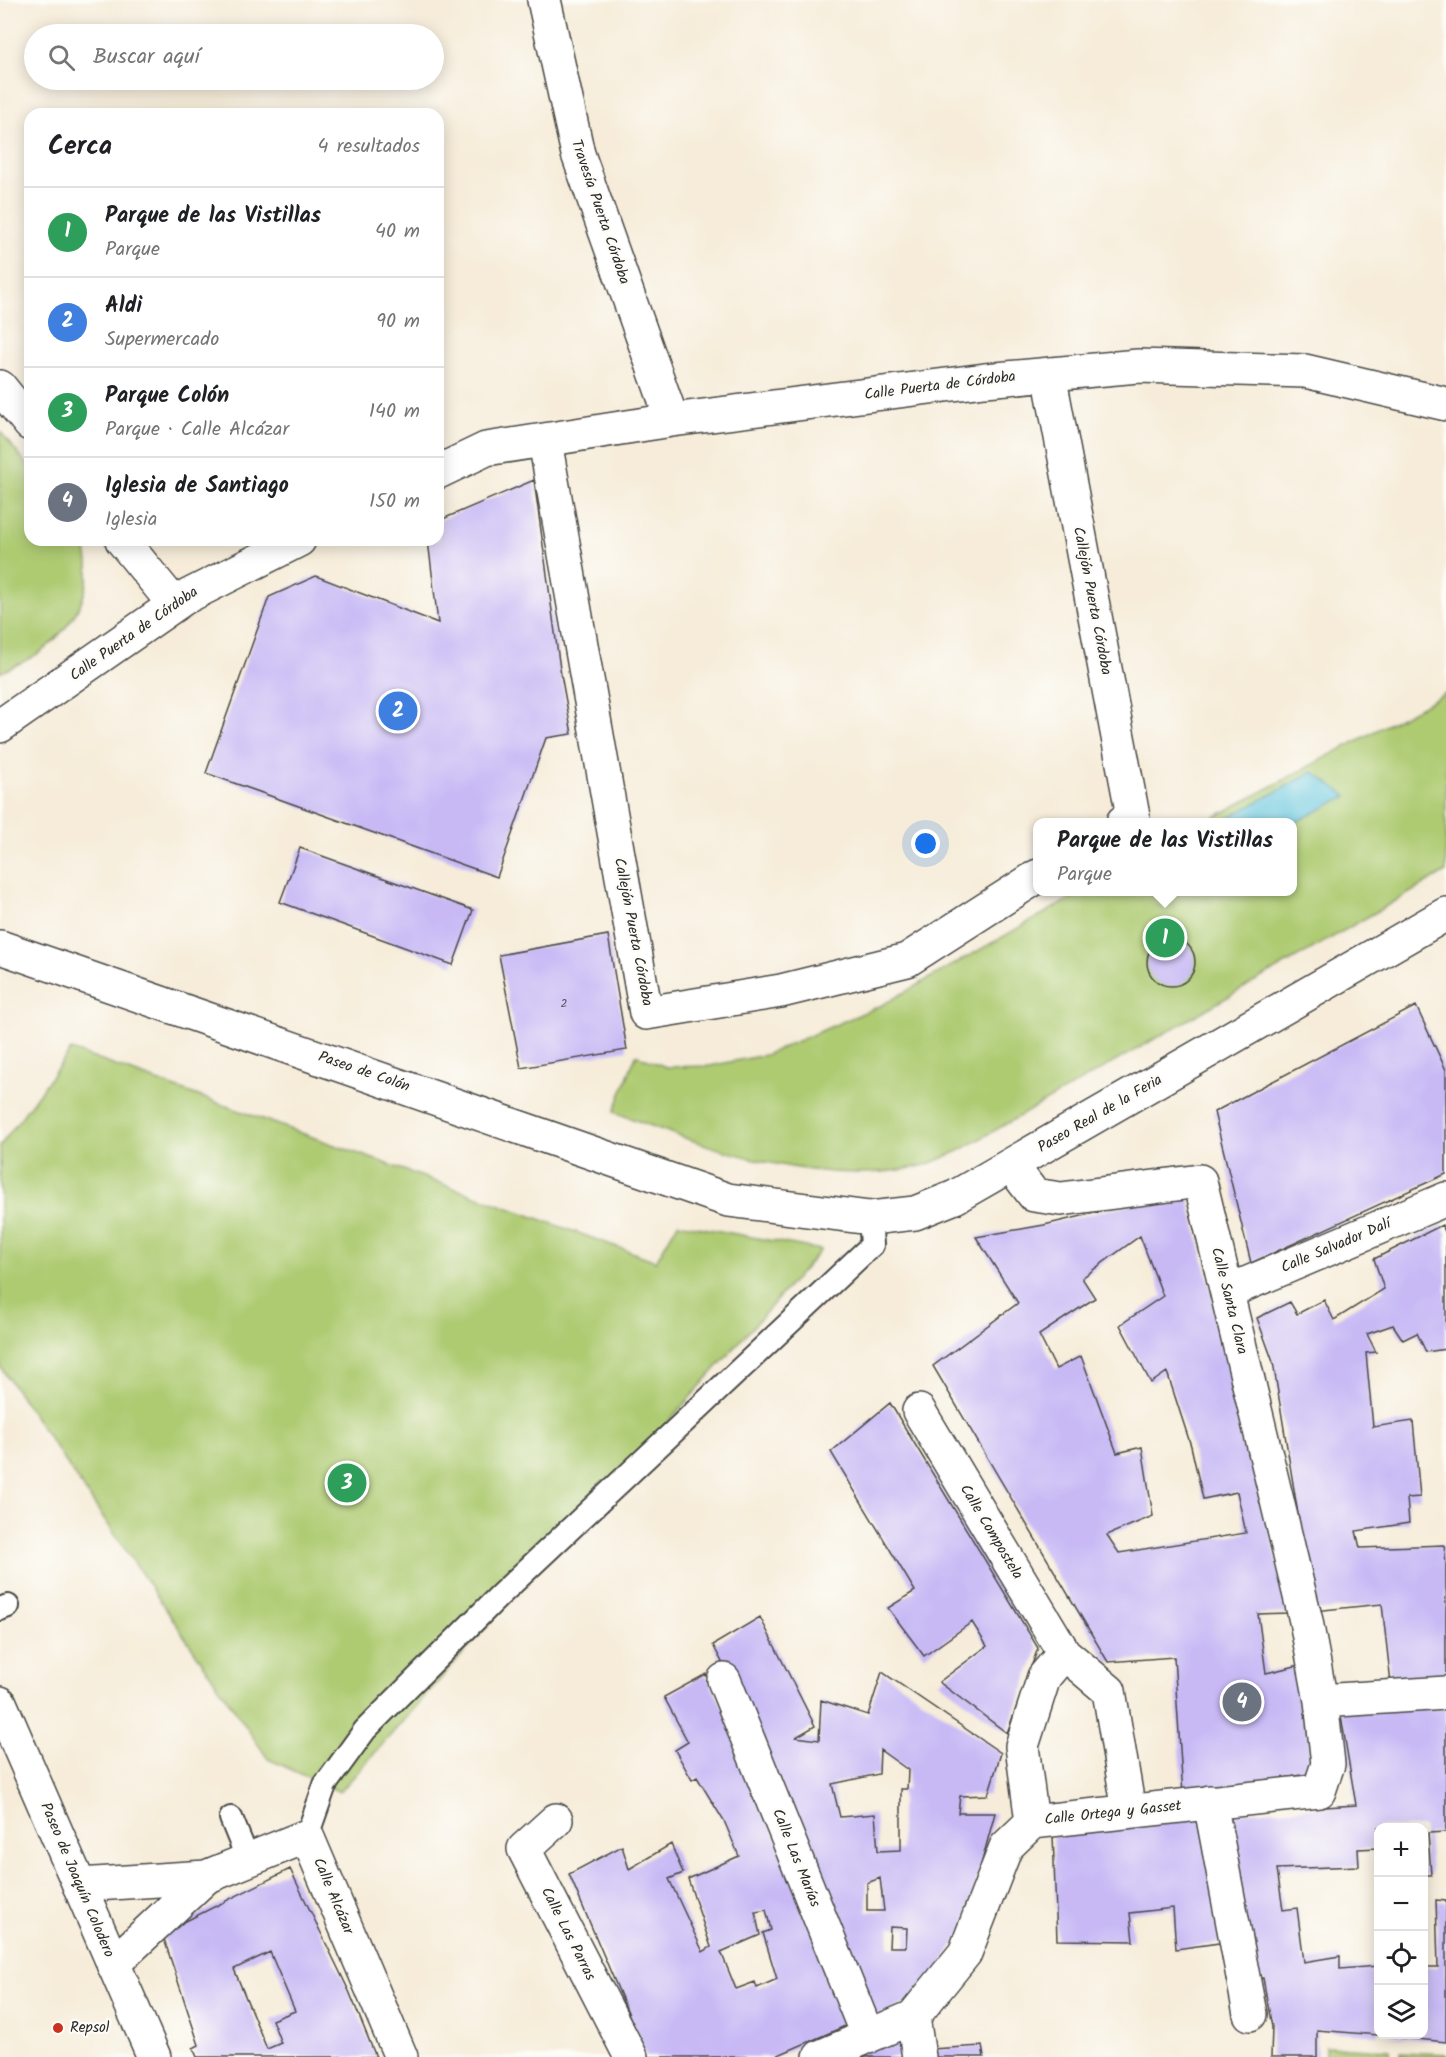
<!DOCTYPE html>
<html lang="es">
<head>
<meta charset="utf-8">
<style>
	body { margin:0; font-family:Kalam,sans-serif; background:#f6f6f6; color:#202124 }
	.controls { position:absolute; right:18px; bottom:18px; display:grid; overflow:hidden; border-radius:12px; box-shadow:0 3px 15px #0003 }
	.controls button { width:54px; height:54px; display:grid; place-items:center; padding:0; border:0; border-bottom:2px solid #e0e0e0; background:#fff; color:#202124; font:30px sans-serif }
	.you { position:absolute; left:926px; top:844px; width:21px; height:21px; margin:-15px; border:4px solid #fff; border-radius:50%; background:#1a73e8; box-shadow:0 0 0 9px #1a73e833 }
	.badge { display:grid; place-items:center; width:39px; height:39px; border-radius:50%; background:#ea580c; color:#fff; font-size:20px; font-weight:700 }
	.pin { position:absolute; translate:-50% -50%; border:3px solid #fff; box-shadow:0 2px 6px #0006 }
	.popup { position:absolute; left:1033px; top:818px; width:264px; height:78px; box-sizing:border-box; display:grid; place-content:center; border-radius:12px; background:#fff; filter:drop-shadow(0 2px 4px #0005); font-size:20px; white-space:nowrap; color:#757577 }
	.popup b { font-size:22px; color:#202124 }
	.popup::after { content:''; position:absolute; left:50%; top:100%; margin-left:-12px; border:12px solid transparent; border-top-color:#fff }
	.list { margin:0; padding:0; list-style:none }
	h2 { display:flex; justify-content:space-between; align-items:center; height:78px; margin:0; padding:0 24px; font-size:26px }
	h2 small { font-size:20px; font-weight:400; color:#757577 }
	.list li { display:grid; grid-template-columns:39px 1fr auto; gap:18px; align-items:center; box-sizing:border-box; height:90px; padding:0 24px; border-top:2px solid #e0e0e0 }
	.list b { display:block; font-size:22px; white-space:nowrap }
	.list p { margin:0; font-size:20px; white-space:nowrap; color:#757577 }
	.list em { font-size:20px; font-style:normal; color:#757577 }
	.icon { flex:none; width:33px; height:33px; fill:none; stroke:currentColor; stroke-width:2; stroke-linecap:round; stroke-linejoin:round }
	.map { position:relative; flex:none; width:1446px; height:2057px; overflow:hidden }
	.search { position:absolute; background:#fff; box-shadow:0 3px 15px #0003; left:24px; top:24px; width:420px; height:66px; display:flex; align-items:center; gap:15px; box-sizing:border-box; padding:0 21px; border-radius:33px; color:#757577; font-size:22px }
	.panel { position:absolute; background:#fff; box-shadow:0 3px 15px #0003; left:24px; top:108px; width:420px; height:438px; border-radius:18px }
	.map>svg:first-child { display:block }
	.green { fill:#aecb72; stroke:#6c7b4e; stroke-width:1.5 }
	.water { fill:#5fc4dd; stroke:#457884; stroke-width:1.5 }
	.building { fill:#c8b9f5; fill-rule:evenodd }
	.lines { fill:none; stroke-linecap:round; stroke-linejoin:round }
	.service-casing { stroke:#494845; stroke-width:26 }
	.pedestrian-casing { stroke:#494845; stroke-width:36 }
	.minor-casing { stroke:#494845; stroke-width:36 }
	.tertiary-casing { stroke:#494845; stroke-width:36 }
	.service { stroke:#fff; stroke-width:22 }
	.pedestrian { stroke:#fff; stroke-width:33 }
	.minor { stroke:#fff; stroke-width:33 }
	.tertiary { stroke:#fff; stroke-width:33 }
	.poi-dot { fill:#c8321e; stroke:#fdfcf7; stroke-width:2 }
	.labels { text-anchor:middle; dominant-baseline:central; stroke-width:4.5; stroke-linejoin:round; paint-order:stroke }
	.number-label { font-size:12px; fill:#524e5e }
	.street-label { font-size:15px; fill:#2b2b2b; stroke:#fdfcf7 }
	.poi-label { font-size:15px; fill:#2b2b2b; stroke:#fdfcf7; text-anchor:start }
</style>
</head>
<body>
<div class="map">
<svg width="1446" height="2057" viewBox="0 0 1446 2057">
	<rect width="100%" height="100%" fill="#fdfcf7"/>
	<filter id="ink" filterUnits="userSpaceOnUse"><feTurbulence type="fractalNoise" baseFrequency=".0167" numOctaves="2"/><feDisplacementMap in="SourceGraphic" scale="12" xChannelSelector="R" yChannelSelector="G"/><feConvolveMatrix kernelMatrix="1 2 1 2 8 2 1 2 1" color-interpolation-filters="sRGB"/></filter>
	<filter id="wash" filterUnits="userSpaceOnUse"><feTurbulence type="fractalNoise" baseFrequency=".008" numOctaves="4" result="noise"/><feDisplacementMap in="SourceGraphic" scale="24" xChannelSelector="R" yChannelSelector="G"/><feGaussianBlur stdDeviation="1.35" result="paint"/><feColorMatrix in="noise" values="0 0 0 0 0 0 0 0 0 0 0 0 0 0 0 0 0 1.4 0 .05"/><feComposite in="paint" operator="in"/></filter>
	<g filter="url(#wash)">
		<rect width="100%" height="100%" fill="#f6ecd9"/>
		<path class="green" d="M0,431L30,468V540H83C98,581 79,618 48,646C36,658 15,665 0,673Z
			M1446,693V872L959,1151C947,1156 934,1163 921,1166C817,1190 710,1148 614,1112L636,1055L666,1067L710,1066L765,1055L884,1004L1082,892H1292V822H1205Z
			M71,1050L656,1261L678,1223L821,1250L340,1792L268,1759L0,1366V1146Z
			M1325,2047L1390,2050V2057H1325Z
			M1401,2052L1446,2054V2057H1401Z"/>
		<path class="water" d="M1313,772L1347,796L1298,821L1293,836L1292,822H1220Z"/>
		<g id="blocks">
			<path class="building" d="M534,480L560,669L572,734L546,738L497,877L206,773L269,597L316,576L438,623L428,540H438V521Z
				M300,848L473,910L453,965L280,902Z
				M608,935L627,1050L521,1068L499,955Z
				M1147 962a24 24 0 1 1 48 0a24 24 0 1 1-48 0Z
				M1416,1006L1446,1070V1174L1251,1263L1214,1112Z
				M1179,1193L1189,1200L1290,1613L1258,1614L1266,1673L1300,1665L1314,1773L1183,1795L1174,1657L1108,1662L933,1366L1018,1303L976,1237L1044,1225ZM1140,1236L1163,1296L1120,1325L1151,1383L1167,1372L1191,1446L1203,1499L1237,1492L1246,1533L1119,1553L1107,1535L1153,1516L1142,1447L1117,1453L1081,1356L1056,1369L1039,1335L1095,1298L1082,1278Z
				M1442,1225L1446,1234V1349L1426,1352L1417,1333L1403,1340L1393,1325L1367,1334L1376,1352L1366,1353L1373,1427L1413,1421L1420,1497L1407,1498L1409,1523L1356,1531L1360,1548L1444,1545L1446,1565V1682L1391,1684L1382,1604L1314,1611L1273,1362L1257,1318L1290,1302L1297,1314L1324,1300L1334,1320L1384,1289L1374,1259Z
				M890,1403L1038,1648L1007,1733L939,1682L987,1646L972,1622L924,1656L888,1608L915,1591L831,1452Z
				M760,1617L815,1726L796,1737L819,1740L821,1700L868,1715L882,1672L1001,1753L988,1795L960,1796L958,1813H995L964,1928L922,1994L873,2021L739,1694L713,1645ZM880,1750L908,1770L907,1789H901V1850L878,1851L875,1814L840,1817L832,1784L879,1774ZM880,1878L884,1911H867V1883ZM890,1927L907,1928L906,1947H889Z
				M706,1674L728,1718L852,2023L774,2057H647L569,1874L622,1846L629,1869L671,1844L683,1873L669,1879L703,1952L711,1947L688,1879L739,1856L725,1823L697,1777L692,1780L675,1750L688,1742L664,1697ZM766,1910L771,1930L763,1933L777,1979L757,1988L755,1982L736,1989L721,1952L760,1935L755,1912Z
				M1339,1704L1446,1709V1832L1428,1833L1431,1875H1424V1827H1378V1848L1358,1849L1359,1866L1277,1869L1283,1910L1297,1908L1304,1962L1340,1956V1969L1378,1966V2035L1317,2030V2057H1271L1272,2027L1263,1978L1251,1979L1241,1920L1230,1813L1356,1805Z
				M1205,1814L1226,1942L1176,1949L1173,1908L1130,1913L1133,1941L1057,1940L1053,1835Z
				M290,1869L349,1991L376,2057H197L193,2048L199,2045L162,1933ZM270,1952L295,2011L272,2020L281,2043L267,2049L234,1969Z
				M1436,1900L1446,1901V2042L1387,2036L1424,2034V1967H1438Z
				M902,2029L904,2057H841Z
				M982,2046L984,2057H932L931,2049Z"/>
		</g>
	</g>
	<g filter="url(#ink)">
		<use href="#blocks" fill-opacity="0" stroke="#494845" stroke-width="1.5"/>
		<g class="lines">
			<g class="service-casing">
				<path id="service" d="M0,1609L8,1606
					M231,1818L248,1860
					M307,1836L325,1785L365,1730L499,1596L872,1245L870,1218"/>
			</g>
			<g class="pedestrian-casing">
				<path id="pedestrian" d="M1210,1802L1250,2014"/>
			</g>
			<g class="minor-casing">
				<path id="minor" d="M544,0L578,154L672,420
					M1049,374L1133,816L1123,822
					M0,387L30,424
					M545,441L646,1013L781,991L907,960L1038,876
					M438,472L486,449L672,420L985,380L1138,366L1305,371L1446,404
					M122,540L174,604
					M0,726L184,598L299,540
					M0,947L728,1200L870,1218L915,1213L955,1197L1446,914
					M1227,1292L1446,1199
					M919,1411L1064,1653
					M724,1680L868,2037
					M1321,1701L1446,1693
					M556,1820L524,1849L631,2057
					M1032,1822L1022,1746L1044,1677L1064,1653L1109,1691L1129,1811
					M79,1885L206,1877L307,1836L401,2057
					M113,1964L206,1877
					M913,2017L919,2057
					M820,2057L913,2017L965,1953L1006,1847L1032,1822L1319,1791L1328,1764L1321,1701L1306,1621L1200,1181L1061,1199L1034,1195L1011,1165"/>
			</g>
			<g class="tertiary-casing">
				<path id="tertiary" d="M0,1703L154,2057"/>
			</g>
			<use href="#service" class="service"/>
			<use href="#pedestrian" class="pedestrian"/>
			<use href="#minor" class="minor"/>
			<use href="#tertiary" class="tertiary"/>
		</g>
	</g>
	<circle class="poi-dot" cx="58" cy="2028" r="6"/>
	<g class="labels">
		<g class="number-label">
			<text x="564" y="1003">2</text>
		</g>
		<g class="street-label">
			<text transform="translate(600 212) rotate(71)">Travesía Puerta Córdoba</text>
			<text transform="translate(940 386) rotate(-7)">Calle Puerta de Córdoba</text>
			<text transform="translate(1092 601) rotate(79)">Callejón Puerta Córdoba</text>
			<text transform="translate(134 634) rotate(-35)">Calle Puerta de Córdoba</text>
			<text transform="translate(633 932) rotate(79)">Callejón Puerta Córdoba</text>
			<text transform="translate(364 1072) rotate(19)">Paseo de Colón</text>
			<text transform="translate(1100 1114) rotate(-30)">Paseo Real de la Feria</text>
			<text transform="translate(1336 1246) rotate(-23)">Calle Salvador Dalí</text>
			<text transform="translate(1229 1301) rotate(76)">Calle Santa Clara</text>
			<text transform="translate(991 1532) rotate(59)">Calle Compostela</text>
			<text transform="translate(1113 1813) rotate(-6)">Calle Ortega y Gasset</text>
			<text transform="translate(796 1858) rotate(68)">Calle Las Marías</text>
			<text transform="translate(77 1880) rotate(67)">Paseo de Joaquín Colodero</text>
			<text transform="translate(333 1896) rotate(67)">Calle Alcázar</text>
			<text transform="translate(568 1934) rotate(63)">Calle Las Parras</text>
		</g>
		<g class="poi-label">
			<text x="70" y="2028">Repsol</text>
		</g>
	</g>
</svg>
<div class="controls">
<button>+</button>
<button>−</button>
<button><svg class="icon" aria-label="locate" viewBox="0 0 24 24"><circle cx="12" cy="12" r="6"/><path d="M12 2v4M12 18v4M2 12h4M18 12h4"/></svg></button>
<button><svg class="icon" aria-label="layers" viewBox="0 0 24 24"><path d="M12 4l9 5-9 5-9-5zM3 14l9 5 9-5"/></svg></button>
</div>
<div class="you"></div>
<div class="pin badge" style="left:1165px;top:938px;background:#2e9e5b">1</div>
<div class="popup"><b>Parque de las Vistillas</b>Parque</div>
<div class="pin badge" style="left:398px;top:711px;background:#3f7fe0">2</div>
<div class="pin badge" style="left:347px;top:1483px;background:#2e9e5b">3</div>
<div class="pin badge" style="left:1242px;top:1702px;background:#6b7280">4</div>
<div class="search"><svg class="icon" aria-label="search" viewBox="0 0 24 24"><circle cx="10" cy="10" r="6"/><path d="M15 15l6 6"/></svg>Buscar aquí</div>
<section class="panel">
<h2>Cerca<small>4 resultados</small></h2>
<ul class="list">
<li><span class="badge" style="background:#2e9e5b">1</span><div><b>Parque de las Vistillas</b><p>Parque</p></div><em>40 m</em></li>
<li><span class="badge" style="background:#3f7fe0">2</span><div><b>Aldi</b><p>Supermercado</p></div><em>90 m</em></li>
<li><span class="badge" style="background:#2e9e5b">3</span><div><b>Parque Colón</b><p>Parque · Calle Alcázar</p></div><em>140 m</em></li>
<li><span class="badge" style="background:#6b7280">4</span><div><b>Iglesia de Santiago</b><p>Iglesia</p></div><em>150 m</em></li>
</ul>
</section>
</div>
</body>
</html>
